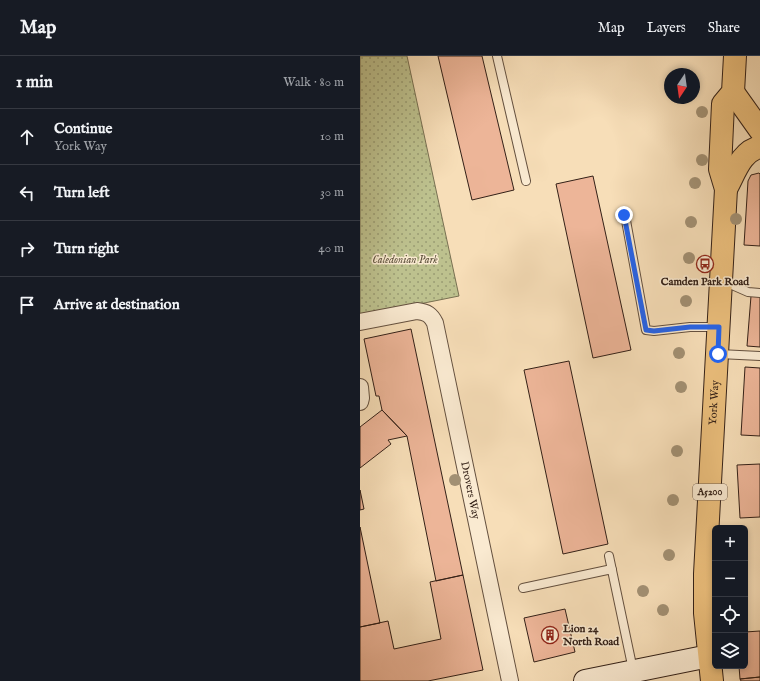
<!DOCTYPE html>
<html lang="en">
<head>
<meta charset="utf-8">
<style>
	body { margin:0; font-family:"IM FELL English",serif; background:#20242c; color:#f1f3f6 }
	.controls { position:absolute; right:12px; bottom:12px; display:grid; overflow:hidden; border-radius:6px; box-shadow:0 2px 6px #0003 }
	.controls button { width:36px; height:36px; display:grid; place-items:center; padding:0; border:0; border-bottom:1px solid #363941; background:#171b24; color:#f1f3f6; font:20px sans-serif }
	.compass { position:absolute; left:304px; top:12px; width:36px; height:36px; border-radius:50%; background:#171b24; box-shadow:0 2px 6px #0003; rotate:193deg }
	.stop { position:absolute; width:12px; height:12px; margin:-9px; border:3px solid #2563eb; border-radius:50%; background:#fff }
	.stop.end { background:#2563eb; border-color:#fff; box-shadow:0 1px 4px #0008 }
	.list { margin:0; padding:0; list-style:none }
	h2 { display:flex; justify-content:space-between; align-items:center; height:52px; margin:0; padding:0 16px; font-size:17px }
	h2 small { font-size:13px; font-weight:400; color:#9ea1a6 }
	.list li { display:grid; grid-template-columns:26px 1fr auto; gap:12px; align-items:center; box-sizing:border-box; height:56px; padding:0 16px; border-top:1px solid #363941 }
	.list b { display:block; font-size:15px; white-space:nowrap }
	.list p { margin:0; font-size:13px; white-space:nowrap; color:#9ea1a6 }
	.list em { font-size:13px; font-style:normal; color:#9ea1a6 }
	.icon { flex:none; width:22px; height:22px; fill:none; stroke:currentColor; stroke-width:2; stroke-linecap:round; stroke-linejoin:round }
	.map { position:relative; flex:none; width:400px; height:625px; overflow:hidden }
	header { display:flex; align-items:center; gap:24px; box-sizing:border-box; height:56px; padding:0 20px; background:#171b24; border-bottom:1px solid #363941 }
	header strong { font-size:19px }
	nav { display:flex; gap:22px; margin-inline-start:auto; font-size:14px }
	main { display:flex }
	aside { flex:1; background:#171b24 }
	.map>svg:first-child { display:block }
	.park { fill:url(#park-dots); stroke:#787052 }
	.building { fill:#edb598; stroke:#332017 }
	.lines { fill:none; stroke-linecap:round; stroke-linejoin:round }
	.lane-casing { stroke:#64503f; stroke-width:10 }
	.street-casing { stroke:#64503f; stroke-width:18 }
	.secondary-casing { stroke:#332017; stroke-width:24 }
	.primary-casing { stroke:#332017; stroke-width:24 }
	.lane { stroke:#faead1; stroke-width:8 }
	.street { stroke:#faead1; stroke-width:16 }
	.secondary { stroke:#faead1; stroke-width:22 }
	.primary { stroke:#ecbf7c; stroke-width:22 }
	.tree { fill:#a29073 }
	.route { stroke:#2563eb; stroke-width:5 }
	.labels { text-anchor:middle; dominant-baseline:central; stroke-width:3; stroke-linejoin:round; paint-order:stroke }
	.shield { fill:#faead1; stroke:#6f5d4f; stroke-width:1 }
	.shield-label { font-size:10px; font-weight:bold; fill:#332017 }
	.park-label { font-size:11px; font-style:italic; fill:#5c503b; stroke:#faead1 }
	.poi-label { font-size:11px; font-weight:bold; fill:#332017; stroke:#faead1 }
	.street-label { font-size:11px; fill:#332017; stroke:#faead1 }
</style>
</head>
<body>
<header>
<strong>Map</strong>
<nav><a>Map</a><a>Layers</a><a>Share</a></nav>
</header>
<main>
<aside>
<h2>1 min<small>Walk · 80 m</small></h2>
<ul class="list">
<li><svg class="icon" aria-label="ahead" viewBox="0 0 24 24"><path d="M12 20V5M6 11l6-6 6 6"/></svg><div><b>Continue</b><p>York Way</p></div><em>10 m</em></li>
<li><svg class="icon" aria-label="left" viewBox="0 0 24 24"><path d="M17 20v-9H6M10 6l-5 5 5 5"/></svg><div><b>Turn left</b></div><em>30 m</em></li>
<li><svg class="icon" aria-label="right" viewBox="0 0 24 24"><path d="M7 20v-9h11M14 6l5 5-5 5"/></svg><div><b>Turn right</b></div><em>40 m</em></li>
<li><svg class="icon" aria-label="arrive" viewBox="0 0 24 24"><path d="M6 21V4h12l-3 4 3 4H6"/></svg><div><b>Arrive at destination</b></div></li>
</ul>
</aside>
<div class="map">
<svg width="400" height="625" viewBox="0 0 400 625">
	<defs>
		<pattern id="park-dots" width="8" height="8" patternUnits="userSpaceOnUse"><rect width="8" height="8" fill="#bdc18e"/><path d="M2 2h.1M6 6h.1" fill="none" stroke="#9a9c73" stroke-width="1.8" stroke-linecap="round"/></pattern>
	</defs>
	<rect width="100%" height="100%" fill="#f7deb8"/>
	<filter id="stains"><feTurbulence type="fractalNoise" baseFrequency=".005" numOctaves="4"/><feColorMatrix values="0 0 0 0 .2 0 0 0 0 .09 0 0 0 0 .02 0 0 0 .5 -.17"/></filter>
	<radialGradient id="worn" r=".72"><stop offset=".6" stop-color="#630" stop-opacity="0"/><stop offset="1" stop-color="#630" stop-opacity=".3"/></radialGradient>
	<path class="park" d="M0,0H47L99,240L0,260Z"/>
	<path class="building" d="M78,0H122L154,134L112,144Z
		M399,117L400,118V190L384,189L388,125L391,119Z
		M233,120L271,294L233,302L196,128Z
		M391,240H400V291L387,290Z
		M51,273L103,519L76,525L47,380L22,354L19,340H16L4,283Z
		M209,305L248,488L203,498L164,314Z
		M385,311L400,312V380L381,379Z
		M22,354L47,380L28,384L31,388L0,412V371Z
		M400,408V461L380,462L377,409Z
		M0,434L4,453L0,454Z
		M0,471L20,567L0,571Z
		M103,519L123,614L68,625H0V571L28,565L34,593L81,583L70,526Z
		M205,553L215,596L174,606L164,562Z
		M400,575V621L380,623L379,610H385V576Z
		M400,621V625H381L380,623Z"/>
	<g class="lines">
		<g class="lane-casing">
			<path id="lane" d="M137,0L166,125
				M265,159L286,274L294,275L330,271H358
				M363,225L388,236L400,237
				M359,298L400,300
				M249,500L273,614
				M163,532L252,513"/>
		</g>
		<g class="street-casing">
			<g id="street">
				<path id="s1" d="M0,266L57,255C67,256 71,259 75,267L150,625"/>
				<path d="M0,331L1,342L0,346"/>
			</g>
		</g>
		<g class="secondary-casing">
			<path id="secondary" d="M225,625L349,600"/>
		</g>
		<g class="primary-casing">
			<g id="primary">
				<path d="M373,36L400,74"/>
				<path d="M366,133C375,117 381,95 400,91"/>
				<path id="s2" d="M352,625L345,557V518L366,133L360,113L363,48L373,36L375,0"/>
			</g>
		</g>
		<use href="#lane" class="lane"/>
		<use href="#street" class="street"/>
		<use href="#secondary" class="secondary"/>
		<use href="#primary" class="primary"/>
	</g>
	<g class="tree">
		<circle cx="342" cy="56" r="6"/>
		<circle cx="342" cy="104" r="6"/>
		<circle cx="335" cy="127" r="6"/>
		<circle cx="376" cy="163" r="6"/>
		<circle cx="331" cy="166" r="6"/>
		<circle cx="329" cy="202" r="6"/>
		<circle cx="326" cy="245" r="6"/>
		<circle cx="319" cy="297" r="6"/>
		<circle cx="321" cy="331" r="6"/>
		<circle cx="317" cy="395" r="6"/>
		<circle cx="95" cy="424" r="6"/>
		<circle cx="313" cy="444" r="6"/>
		<circle cx="309" cy="499" r="6"/>
		<circle cx="283" cy="535" r="6"/>
		<circle cx="303" cy="554" r="6"/>
	</g>
	<g class="lines">
		<path class="route" d="M264,159L286,274L294,275L330,271H359L358,298"/>
	</g>
	<defs>
		<g id="bus-ring" transform="scale(0.9)"><circle r="9.5" fill="#faead1" stroke="#8f2418" stroke-width="1.5"/><path d="M-5-6H5V4H4V6H2V4H-2V6H-4V4H-5ZM-3.5-4V0h7V-4ZM-3.5 1.2v1.5H-2V1.2ZM2 1.2v1.5H3.5V1.2Z" fill="#8f2418"/></g>
		<g id="building-ring" transform="scale(0.9)"><circle r="9.5" fill="#faead1" stroke="#8f2418" stroke-width="1.5"/><path d="M-4-6H4V6H1V3H-1V6H-4ZM-2.5-4.3h1.7v1.8h-1.7ZM.8-4.3h1.7v1.8H.8ZM-2.5-1h1.7V.8h-1.7ZM.8-1h1.7V.8H.8Z" fill="#8f2418"/></g>
	</defs>
	<g fill-rule="evenodd">
		<use href="#bus-ring" x="345" y="208"/>
		<use href="#building-ring" x="190" y="579"/>
	</g>
	<g class="labels">
		<rect class="shield" x="333" y="428" width="34" height="16" rx="3"/>
		<g class="shield-label">
			<text x="350" y="436">A5200</text>
		</g>
		<g class="park-label">
			<text x="45" y="204">Caledonian Park</text>
		</g>
		<g class="poi-label">
			<text x="345" y="226">Camden Park Road</text>
			<text x="203" y="573" text-anchor="start">Lion 24<tspan x="203" dy="13">North Road</tspan></text>
		</g>
		<g class="street-label">
			<text stroke="none"><textPath href="#s2" startOffset="279">York Way</textPath></text>
			<text stroke="none"><textPath href="#s1" startOffset="252">Drovers Way</textPath></text>
		</g>
	</g>
	<rect width="100%" height="100%" filter="url(#stains)"/>
	<rect width="100%" height="100%" fill="url(#worn)"/>
</svg>
<div class="controls">
<button>+</button>
<button>−</button>
<button><svg class="icon" aria-label="locate" viewBox="0 0 24 24"><circle cx="12" cy="12" r="6"/><path d="M12 2v4M12 18v4M2 12h4M18 12h4"/></svg></button>
<button><svg class="icon" aria-label="layers" viewBox="0 0 24 24"><path d="M12 4l9 5-9 5-9-5zM3 14l9 5 9-5"/></svg></button>
</div>
<svg class="compass" viewBox="-18 -18 36 36"><path d="M0-13l5 13h-10z" fill="#e53935"/><path d="M0 13l5-13h-10z" fill="#9ea1a6"/></svg>
<div class="stop" style="left:358px;top:298px"></div>
<div class="stop end" style="left:264px;top:159px"></div>
</div>
</main>
</body>
</html>
